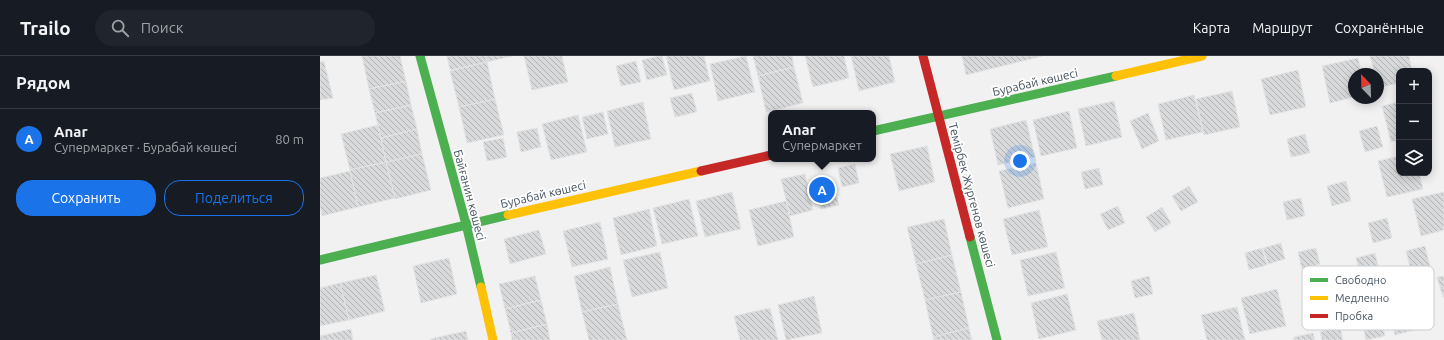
<!DOCTYPE html>
<html lang="ru">
<head>
<meta charset="utf-8">
<style>
	body { margin:0; font-family:Ubuntu,sans-serif; background:#20242c; color:#f1f3f6 }
	.controls { position:absolute; right:12px; top:12px; display:grid; overflow:hidden; border-radius:8px; box-shadow:0 2px 10px #0003 }
	.controls button { width:36px; height:36px; display:grid; place-items:center; padding:0; border:0; border-bottom:1px solid #363941; background:#171b24; color:#f1f3f6; font:20px sans-serif }
	.compass { position:absolute; left:1028px; top:12px; width:36px; height:36px; border-radius:50%; background:#171b24; box-shadow:0 2px 10px #0003; rotate:337deg }
	.you { position:absolute; left:700px; top:105px; width:14px; height:14px; margin:-10px; border:3px solid #fff; border-radius:50%; background:#1a73e8; box-shadow:0 0 0 6px #1a73e833 }
	.badge { display:grid; place-items:center; width:26px; height:26px; border-radius:50%; background:#1a73e8; color:#fff; font-size:13px; font-weight:700 }
	.pin { position:absolute; translate:-50% -50%; border:2px solid #fff; box-shadow:0 1px 4px #0006 }
	.popup { position:absolute; left:448px; top:54px; width:108px; height:52px; box-sizing:border-box; display:grid; place-content:center; border-radius:8px; background:#171b24; filter:drop-shadow(0 1px 3px #0005); font-size:13px; white-space:nowrap; color:#9ea1a6 }
	.popup b { font-size:15px; color:#f1f3f6 }
	.popup::after { content:''; position:absolute; left:50%; top:100%; margin-left:-8px; border:8px solid transparent; border-top-color:#171b24 }
	.list { margin:0; padding:0; list-style:none }
	h2 { display:flex; justify-content:space-between; align-items:center; height:52px; margin:0; padding:0 16px; font-size:17px }
	h2 small { font-size:13px; font-weight:400; color:#9ea1a6 }
	.list li { display:grid; grid-template-columns:26px 1fr auto; gap:12px; align-items:center; box-sizing:border-box; height:60px; padding:0 16px; border-top:1px solid #363941 }
	.list b { display:block; font-size:15px; white-space:nowrap }
	.list p { margin:0; font-size:13px; white-space:nowrap; color:#9ea1a6 }
	.list em { font-size:13px; font-style:normal; color:#9ea1a6 }
	.actions { display:flex; gap:8px; padding:12px 16px }
	.actions a { flex:1; padding:9px 0; border:1px solid #1a73e8; border-radius:16px; text-align:center; font-size:14px; color:#1a73e8 }
	.actions .main { background:#1a73e8; color:#fff }
	.icon { flex:none; width:22px; height:22px; fill:none; stroke:currentColor; stroke-width:2; stroke-linecap:round; stroke-linejoin:round }
	.map { position:relative; flex:none; width:1124px; height:284px; overflow:hidden }
	header { display:flex; align-items:center; gap:24px; box-sizing:border-box; height:56px; padding:0 20px; background:#171b24; border-bottom:1px solid #363941 }
	header strong { font-size:19px }
	nav { display:flex; gap:22px; margin-inline-start:auto; font-size:14px }
	.search { width:280px; height:36px; background:#20242c; display:flex; align-items:center; gap:10px; box-sizing:border-box; padding:0 14px; border-radius:22px; color:#9ea1a6; font-size:15px }
	main { display:flex }
	aside { flex:1; background:#171b24 }
	.map>svg:first-child { display:block }
	.building { fill:url(#building-back-hatch); stroke:#e2e3e4 }
	.lines { fill:none; stroke-linecap:round; stroke-linejoin:round }
	.fast { stroke:#4caf50; stroke-width:9 }
	.slow { stroke:#ffc107; stroke-width:9 }
	.jam { stroke:#c62828; stroke-width:9 }
	.labels { text-anchor:middle; dominant-baseline:central; stroke-width:3.5; stroke-linejoin:round; paint-order:stroke }
	.street-label { font-size:12px; fill:#46545f; stroke:#fff }
	.key { fill:#fff; stroke:#c8cccf; stroke-width:1 }
	.key-label { font-size:11px; fill:#46545f }
</style>
</head>
<body>
<header>
<strong>Trailo</strong>
<div class="search"><svg class="icon" aria-label="search" viewBox="0 0 24 24"><circle cx="10" cy="10" r="6"/><path d="M15 15l6 6"/></svg>Поиск</div>
<nav><a>Карта</a><a>Маршрут</a><a>Сохранённые</a></nav>
</header>
<main>
<aside>
<h2>Рядом<small></small></h2>
<ul class="list">
<li><span class="badge">A</span><div><b>Anar</b><p>Супермаркет · Бурабай көшесі</p></div><em>80 m</em></li>
</ul>
<div class="actions"><a class="main">Сохранить</a><a>Поделиться</a></div>
</aside>
<div class="map">
<svg width="1124" height="284" viewBox="0 0 1124 284">
	<defs>
		<pattern id="building-back-hatch" width="6" height="6" patternUnits="userSpaceOnUse"><rect width="6" height="6" fill="#d8d9db"/><path d="M-1 5l2 2M0 0l6 6M5-1l2 2" fill="none" stroke="#b1b3b5"/></pattern>
	</defs>
	<rect width="100%" height="100%" fill="#f1f1f1"/>
	<path class="building" d="M42,0H80L86,25L49,33Z
		M127,0H165L167,6L130,14Z
		M165,0H192L167,6Z
		M204,0H242L248,26L212,34Z
		M339,0H342L347,19L327,24L322,4Z
		M346,0H384L390,25L354,34Z
		M426,0L435,36L398,45L390,8Z
		M433,0H472L474,11L438,20Z
		M485,0H524L529,22L493,31Z
		M531,0H569L575,26L539,35Z
		M642,0H723L646,19Z
		M1050,0H1089L1092,15H1079V27L1058,32V18H1055Z
		M1038,2L1042,18H1034V41L1010,47L1002,10Z
		M4,5L13,42L0,44V6Z
		M316,5L321,26L301,30L296,10Z
		M167,6L175,43L139,51L130,15Z
		M474,11L483,47L446,56L438,20Z
		M978,14L986,51L950,59L941,23Z
		M86,25L91,49L55,57L49,33Z
		M912,35L920,71L884,79L876,43Z
		M372,37L377,56L355,61L350,42Z
		M874,39L883,76L846,84L838,48Z
		M175,43L184,79L147,87L139,51Z
		M794,45L802,81L766,90L758,53Z
		M323,46L331,83L295,91L287,55Z
		M1079,46V84L1071,86L1062,50Z
		M91,49L97,73L61,82L55,57Z
		M749,55L757,92L721,100L713,64Z
		M283,56L288,78L267,83L262,61Z
		M828,57L839,85L822,93L810,65Z
		M258,59L267,96L231,104L222,68Z
		M706,64L715,101L678,109L670,73Z
		M58,69L66,106L30,114L21,78Z
		M1057,70L1063,91L1045,96L1039,75Z
		M217,72L221,91L201,96L197,76Z
		M97,73L102,98L66,106L61,82Z
		M985,78L990,97L971,101L967,83Z
		M183,82L187,101L167,105L163,86Z
		M607,90L615,126L579,135L570,98Z
		M102,98L111,134L75,143L66,106Z
		M1079,100V117H1099L1103,133L1067,141L1058,105Z
		M66,106L75,142L38,151L30,114Z
		M716,107L724,143L688,152L679,115Z
		M535,108L539,127L522,131L518,112Z
		M779,112L783,129L765,133L761,116Z
		M30,115L38,151L2,160L0,150V122Z
		M485,118L493,154L470,160L461,123Z
		M1026,125L1031,145L1012,150L1007,130Z
		M869,130L878,146L861,155L852,140Z
		M514,131L519,149L501,153L496,136Z
		M412,136L421,173L385,181L376,145Z
		M1124,136V174L1101,180L1092,143Z
		M981,142L985,160L967,164L963,146Z
		M369,143L378,180L342,188L333,152Z
		M466,145L474,181L438,190L429,154Z
		M798,150L805,167L788,174L780,158Z
		M842,151L851,167L835,176L826,161Z
		M329,153L337,190L301,199L293,162Z
		M719,154L728,191L692,199L683,163Z
		M1067,162L1072,182L1053,187L1048,167Z
		M624,163L632,199L596,208L587,171Z
		M280,166L288,203L252,211L243,175Z
		M219,174L226,198L190,208L184,183Z
		M961,187L965,203L948,208L943,192Z
		M1105,190L1110,210L1091,215L1086,195Z
		M942,192L947,209L929,214L925,197Z
		M996,192L1000,208L982,213L978,196Z
		M340,196L348,232L312,241L303,204Z
		M736,196L745,232L708,240L700,204Z
		M1055,197L1060,217L1041,222L1036,202Z
		M632,199L641,236L605,244L596,208Z
		M129,202L137,238L101,247L93,210Z
		M290,211L298,248L262,256L254,220Z
		M56,219L65,255L29,264L20,227Z
		M215,220L221,244L185,253L179,228Z
		M829,220L833,238L815,242L811,225Z
		M1124,220V241H1123L1117,221Z
		M20,227L29,264L0,270V232Z
		M957,233L966,270L930,278L921,242Z
		M641,236L649,272L613,281L605,244Z
		M747,238L756,274L719,283L711,247Z
		M494,240L502,277L466,284L458,249Z
		M221,244L227,268L191,277L185,253Z
		M298,248L307,284H269L262,256Z
		M917,251L925,284H887L881,259Z
		M450,252L458,284H420L414,260Z
		M1089,253L1094,274L1075,279L1070,258Z
		M814,257L820,284H782L777,265Z
		M1060,259L1065,280L1046,284L1042,264Z
		M227,268L230,284H192L191,277Z
		M1020,271L1023,284H1002L1000,276Z
		M649,272L652,284H614L613,281Z
		M31,273L33,284H0V280Z
		M146,275L148,284H110V283Z
		M993,277L995,284H974V281Z"/>
	<g class="lines">
		<path class="fast" d="M100,0L146,168L161,231
			M553,75L796,20
			M650,181L677,284
			M0,204L188,159"/>
		<path class="slow" d="M796,20L882,0
			M188,159L381,115
			M161,231L173,284"/>
		<path class="jam" d="M603,0L650,181
			M381,115L451,99"/>
	</g>
	<g class="labels">
		<g class="street-label">
			<text transform="translate(715 26) rotate(-13)">Бурабай көшесі</text>
			<text transform="translate(223 138) rotate(-13)">Бурабай көшесі</text>
			<text transform="translate(150 139) rotate(75)">Байғанин көшесі</text>
			<text transform="translate(652 139) rotate(75)">Темірбек Жүргенов көшесі</text>
		</g>
	</g>
	<rect x="982" y="210" width="132" height="64" rx="6" class="key"/>
	<rect x="990" y="222" width="18" height="4" fill="#4caf50"/>
	<rect x="990" y="240" width="18" height="4" fill="#ffc107"/>
	<rect x="990" y="258" width="18" height="4" fill="#c62828"/>
	<g class="key-label">
		<text x="1015" y="228">Свободно</text>
		<text x="1015" y="246">Медленно</text>
		<text x="1015" y="264">Пробка</text>
	</g>
</svg>
<div class="controls">
<button>+</button>
<button>−</button>
<button><svg class="icon" aria-label="layers" viewBox="0 0 24 24"><path d="M12 4l9 5-9 5-9-5zM3 14l9 5 9-5"/></svg></button>
</div>
<svg class="compass" viewBox="-18 -18 36 36"><path d="M0-13l5 13h-10z" fill="#e53935"/><path d="M0 13l5-13h-10z" fill="#9ea1a6"/></svg>
<div class="you"></div>
<div class="pin badge" style="left:502px;top:134px">A</div>
<div class="popup"><b>Anar</b>Супермаркет</div>
</div>
</main>
</body>
</html>
